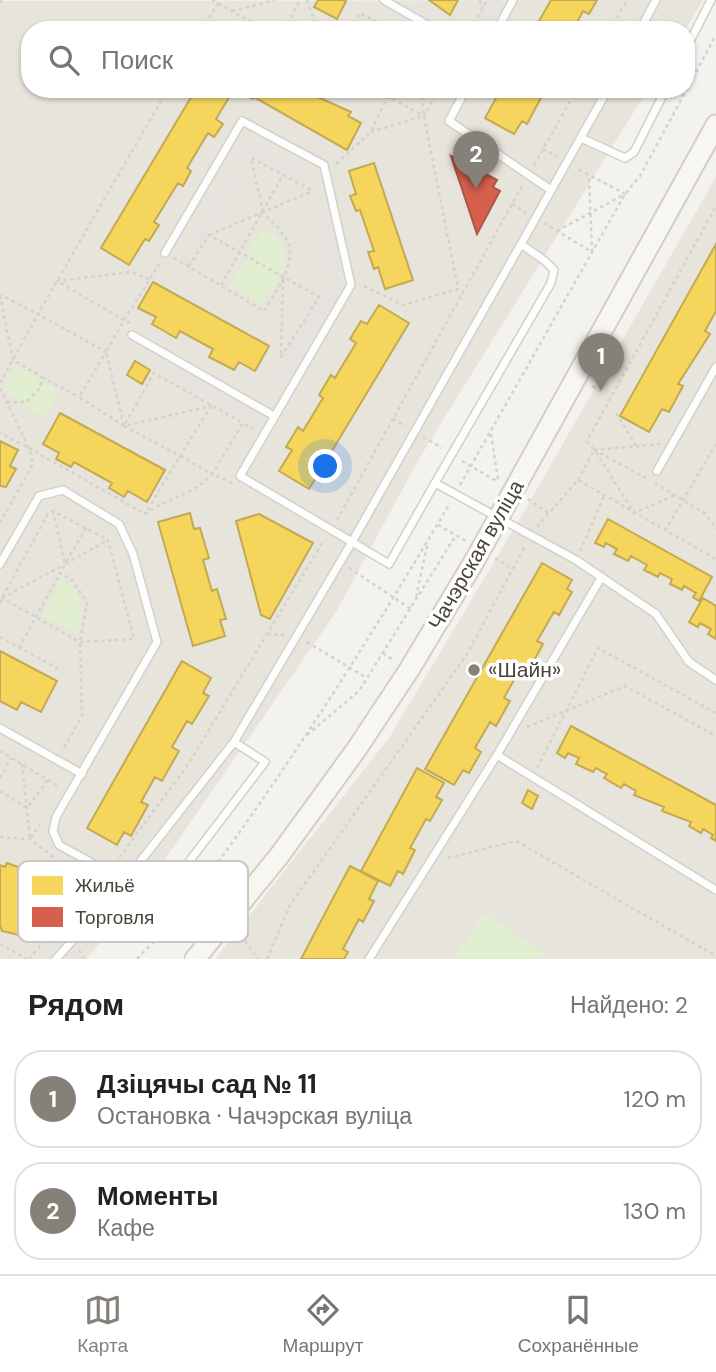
<!DOCTYPE html>
<html lang="ru">
<head>
<meta charset="utf-8">
<style>
	body { margin:0; font-family:"DM Sans",sans-serif; background:#f2f2f2; color:#222 }
	.you { position:absolute; left:326px; top:467px; width:24px; height:24px; margin:-18px; border:5px solid #fff; border-radius:50%; background:#1a73e8; box-shadow:0 0 0 10px #1a73e833 }
	.badge { display:grid; place-items:center; width:46px; height:46px; border-radius:50%; background:#868178; color:#fff; font-size:23px; font-weight:700 }
	.pin { position:absolute; translate:-50% -58px; filter:drop-shadow(0 2px 4px #0008) }
	.pin::after { content:''; position:absolute; top:37px; width:24px; height:21px; background:inherit; clip-path:polygon(0 0,100% 0,50% 100%) }
	.list { margin:0; padding:0; list-style:none }
	h2 { display:flex; justify-content:space-between; align-items:center; height:91px; margin:0; padding:0 28px; font-size:30px }
	h2 small { font-size:23px; font-weight:400; color:#767676 }
	.list li { display:grid; grid-template-columns:46px 1fr auto; gap:21px; align-items:center; box-sizing:border-box; height:98px; margin:0 14px 14px; padding:0 14px; border:2px solid #e0e0e0; border-radius:28px }
	.list b { display:block; font-size:26px; white-space:nowrap }
	.list p { margin:0; font-size:23px; white-space:nowrap; color:#767676 }
	.list em { font-size:23px; font-style:normal; color:#767676 }
	.icon { flex:none; width:38px; height:38px; fill:none; stroke:currentColor; stroke-width:2; stroke-linecap:round; stroke-linejoin:round }
	.map { position:relative; flex:none; width:716px; height:959px; overflow:hidden }
	.search { position:absolute; background:#fff; box-shadow:0 2px 5px #0004; left:21px; right:21px; top:21px; height:77px; display:flex; align-items:center; gap:18px; box-sizing:border-box; padding:0 24px; border-radius:28px; color:#767676; font-size:26px }
	.sheet { height:315px; background:#fff }
	nav { display:flex; justify-content:space-around; align-items:center; box-sizing:border-box; height:98px; border-top:2px solid #e0e0e0; background:#fff; font-size:19px; color:#767676 }
	nav a { display:grid; justify-items:center; gap:4px }
	nav .on { color:#868178 }
	.map>svg:first-child { display:block }
	.residential { fill:#e7e4dc }
	.green { fill:#e1eecf }
	.parking { fill:#e6e3df }
	.homes { fill:#f6d55c; stroke:#c3aa52; stroke-width:2 }
	.shops { fill:#d6604d; stroke:#ac5847; stroke-width:2 }
	.lines { fill:none; stroke-linecap:round; stroke-linejoin:round }
	.service-casing { stroke:#d2d0cb; stroke-width:10 }
	.secondary-casing { stroke:#d3cfc5; stroke-width:23 }
	.path { stroke:#d3d2cc; stroke-width:2.5; stroke-dasharray:3.5 3.5; stroke-linecap:butt }
	.service { stroke:#fdfdfc; stroke-width:7 }
	.secondary { stroke:#f7f6f1; stroke-width:19 }
	.poi-dot { fill:#868178; stroke:#fff; stroke-width:2.5 }
	.labels { text-anchor:middle; dominant-baseline:central; stroke-width:7; stroke-linejoin:round; paint-order:stroke }
	.street-label { font-size:21px; fill:#4b4439; stroke:#fff }
	.poi-label { font-size:21px; fill:#4b4439; stroke:#fff; text-anchor:start }
	.key { fill:#fff; stroke:#c9c7c4; stroke-width:2 }
	.key-label { font-size:19px; fill:#4b4439 }
</style>
</head>
<body>
<div class="map">
<svg width="716" height="959" viewBox="0 0 716 959">
	<rect width="100%" height="100%" fill="#f4f2ee"/>
	<path class="residential" d="M703,0L685,30H30V89H648L419,459L336,612L138,898L86,959H0V1Z
		M716,177V959H215L389,738L519,520Z"/>
	<path class="green" d="M263,228C302,243 277,281 263,305L230,286Z
		M16,366L60,392L44,419L4,389Z
		M62,580C84,593 87,612 76,634L42,615Z
		M485,913L552,959H453Z"/>
	<path class="parking" d="M487,0H500L484,30H480L473,26Z
		M249,140L310,173L304,184L251,158L189,269L177,263Z
		M326,208L344,284L283,386L268,377L328,281L311,213Z
		M160,360L264,419L260,428L155,368Z"/>
	<path class="homes" d="M318,0H343L346,1L337,19L314,7Z
		M429,0H458L450,15Z
		M551,0H597L589,14L583,11L573,30H534Z
		M196,89H222L231,94L216,119L223,124L214,137L208,133L187,168L191,171L183,186L178,183L154,222L159,225L149,241L145,239L129,265L101,248Z
		M240,89H300L351,112L348,116L361,123L347,150L254,97L253,99L239,92Z
		M501,89H539L543,94L527,124L522,121L514,134L485,118Z
		M374,163L413,280L385,289L378,267L374,269L368,252L374,251L360,210L356,211L350,196L356,194L349,171Z
		M716,244V311L705,331L710,334L678,384L683,386L669,412L662,409L649,432L620,416Z
		M153,282L269,346L255,371L239,362L234,370L209,357L213,349L180,331L176,338L152,324L156,317L138,308Z
		M379,305L409,323L309,489L279,471L292,450L286,447L298,427L303,431L323,398L319,395L331,375L335,378L356,343L350,339L361,321L367,324Z
		M135,361L150,370L142,384L127,375Z
		M60,413L165,470L147,502L128,491L124,497L109,488L112,483L74,462L71,467L56,459L59,453L43,444Z
		M0,441L18,450L10,466L16,469L6,487L0,486Z
		M190,513L194,529L200,528L209,558L203,560L212,591L217,589L226,619L220,620L225,636L193,646L158,522Z
		M259,514L313,543L270,619L261,615L236,521Z
		M608,519L712,577L699,601L693,597L696,593L684,586L682,590L670,584L672,579L660,573L658,577L644,570L647,565L631,556L628,561L614,554L617,549L606,543L604,547L595,543Z
		M542,563L572,580L567,589L572,592L559,615L554,612L537,641L543,644L530,668L523,664L515,678L504,698L510,701L496,726L490,722L475,748L481,752L469,773L463,770L454,785L425,769Z
		M703,598L716,606V639L708,634L711,629L700,623L698,627L689,622Z
		M0,651L57,681L41,712L21,702L17,710L0,701Z
		M182,661L211,678L203,693L209,696L192,724L187,721L172,747L179,751L162,781L155,777L141,802L148,805L131,836L124,832L117,845L87,828Z
		M571,726L716,805V841L711,838L713,835L703,829L701,833L689,826L691,822L662,811L664,807L634,795L636,791L624,784L621,788L604,778L607,774L596,768L593,772L576,764L579,758L568,753L565,758L557,753Z
		M417,768L444,783L436,797L442,800L430,821L426,819L410,848L415,850L403,874L398,871L390,886L361,871Z
		M528,790L538,796L532,809L522,803Z
		M7,863L24,869L34,886L42,888L34,920L19,935L2,931L0,925V865L5,867Z
		M350,866L378,881L369,899L374,901L363,922L359,919L343,949L348,952L344,959H301Z"/>
	<path class="shops" d="M451,156L497,180L493,187L500,191L477,234Z"/>
	<g class="lines">
		<g class="service-casing">
			<path id="service" d="M384,0L436,30
				M497,30L513,0
				M640,30L656,0
				M686,49L711,0
				M466,89L449,121L551,190
				M581,138L625,158L634,152L666,89
				M521,244L608,89
				M132,335L274,416
				M657,471L716,367
				M435,483L551,283L554,270L545,261L521,244L352,542L389,564L435,483L576,560L656,614L689,662L716,680
				M0,564L39,496L63,490L119,524L133,554L157,642L56,817L53,831L59,845L125,881L56,959
				M0,728L82,774
				M497,755L716,890
				M125,881L234,742L352,542L240,476L351,285L324,165L242,121L165,253
				M201,949L194,933L166,902L172,884L265,762L234,742
				M369,959L497,755L601,578"/>
		</g>
		<g class="secondary-casing">
			<path id="secondary" d="M195,959L279,856L356,750L409,670L475,560L716,125"/>
		</g>
		<path class="path" d="M212,0L266,30
			M307,0L318,30
			M480,0L482,9
			M0,2L2,0
			M232,11L275,0
			M202,30L218,3
			M284,30L300,0
			M351,30L360,13L391,30
			M471,30L487,0
			M610,30L627,0
			M374,89L424,116L439,89
			M421,89L424,116
			M543,149L557,157
			M336,164L371,132L391,89
			M534,165L577,89
			M512,204L526,213
			M263,212L251,158L283,175
			M544,223L592,252L589,175
			M557,231L625,194L578,169
			M209,235L263,212
			M174,258L264,311C275,293 296,266 288,243C284,231 270,221 263,212L313,191
			M189,266L209,235L319,297L281,357L283,280
			M149,279L130,272L57,281L124,320L106,352L124,426L154,373L243,423
			M221,285L283,175L313,191
			M364,286L403,305L458,289L424,116L371,132
			M0,295L13,360L42,377L40,388L27,402H7
			M130,323L124,320L160,263
			M42,377L79,397
			M0,383L38,314L1,295
			M592,386L601,391
			M0,388L29,448L0,433
			M211,406L180,456L124,426Z
			M616,413L636,446
			M393,419L406,426
			M124,426L79,397L106,352L38,314L168,89
			M491,434L498,479
			M423,437L442,448
			M29,448L145,514C170,496 191,497 212,474L180,456L145,514
			M594,450L646,478
			M594,450L661,444
			M596,452L634,513L675,495
			M462,461L498,482
			M578,480L594,450L587,441L716,206
			M232,483L212,474L243,423L253,429
			M655,483L706,514L716,529
			M460,485L625,194L640,176L716,35
			M528,499L548,513
			M53,511L65,564L61,572
			M337,520L522,186
			M0,523L33,464L29,448
			M438,525L466,541
			M537,527L578,480L716,559
			M86,528L65,564L108,540
			M665,531L716,444
			M580,551L604,496
			M495,558L513,569
			M349,568L411,609
			M416,597L428,542
			M2,598L64,565
			M0,603L2,598L48,514L53,511L108,540L134,639L80,642L2,598
			M267,634L285,635
			M0,637L61,670
			M307,642L367,678
			M19,648L60,573L71,579L87,602L80,642L82,716L62,751
			M383,653L395,661
			M527,727L625,686L716,736
			M307,735L359,691L456,535
			M0,751L60,787
			M22,764L30,839L42,821
			M537,768L598,648L716,713
			M0,778L11,758
			M0,791L27,808L48,780
			M0,837L30,839L52,856L61,920L66,929
			M448,858L516,841L716,956
			M115,863L189,763L324,540
			M150,870L163,877
			M183,890L213,909
			M185,907C282,778 368,642 450,503
			M241,935L258,959
			M0,944L27,959
			M79,950L84,959
			M29,959L97,880
			M137,959L172,923
			M267,959L290,905L467,654L525,546"/>
		<use href="#service" class="service"/>
		<use href="#secondary" class="secondary"/>
	</g>
	<circle class="poi-dot" cx="474" cy="670" r="7"/>
	<g class="labels">
		<g class="street-label">
			<text transform="translate(476 555) rotate(-60)">Чачэрская вуліца</text>
		</g>
		<g class="poi-label">
			<text x="488" y="670">«Шайн»</text>
		</g>
	</g>
	<rect x="18" y="861" width="230" height="81" rx="10" class="key"/>
	<rect x="32" y="876" width="31" height="19" fill="#f6d55c"/>
	<rect x="32" y="907" width="31" height="20" fill="#d6604d"/>
	<g class="key-label">
		<text x="75" y="892">Жильё</text>
		<text x="75" y="924">Торговля</text>
	</g>
</svg>
<div class="you"></div>
<div class="pin badge" style="left:601px;top:391px">1</div>
<div class="pin badge" style="left:476px;top:189px">2</div>
<div class="search"><svg class="icon" aria-label="search" viewBox="0 0 24 24"><circle cx="10" cy="10" r="6"/><path d="M15 15l6 6"/></svg>Поиск</div>
</div>
<section class="sheet">
<h2>Рядом<small>Найдено: 2</small></h2>
<ul class="list">
<li><span class="badge">1</span><div><b>Дзіцячы сад № 11</b><p>Остановка · Чачэрская вуліца</p></div><em>120 m</em></li>
<li><span class="badge">2</span><div><b>Моменты</b><p>Кафе</p></div><em>130 m</em></li>
</ul>
</section>
<nav>
<a class="on"><svg class="icon" aria-label="map" viewBox="0 0 24 24"><path d="M3 6l6-2 6 2 6-2v14l-6 2-6-2-6 2zM9 4v14M15 6v14"/></svg>Карта</a>
<a><svg class="icon" aria-label="directions" viewBox="0 0 24 24"><path d="M12 3l9 9-9 9-9-9zM9 14v-3h6M13 9l2 2-2 2"/></svg>Маршрут</a>
<a><svg class="icon" aria-label="saved" viewBox="0 0 24 24"><path d="M7 4h10v16l-5-4-5 4z"/></svg>Сохранённые</a>
</nav>
</body>
</html>
